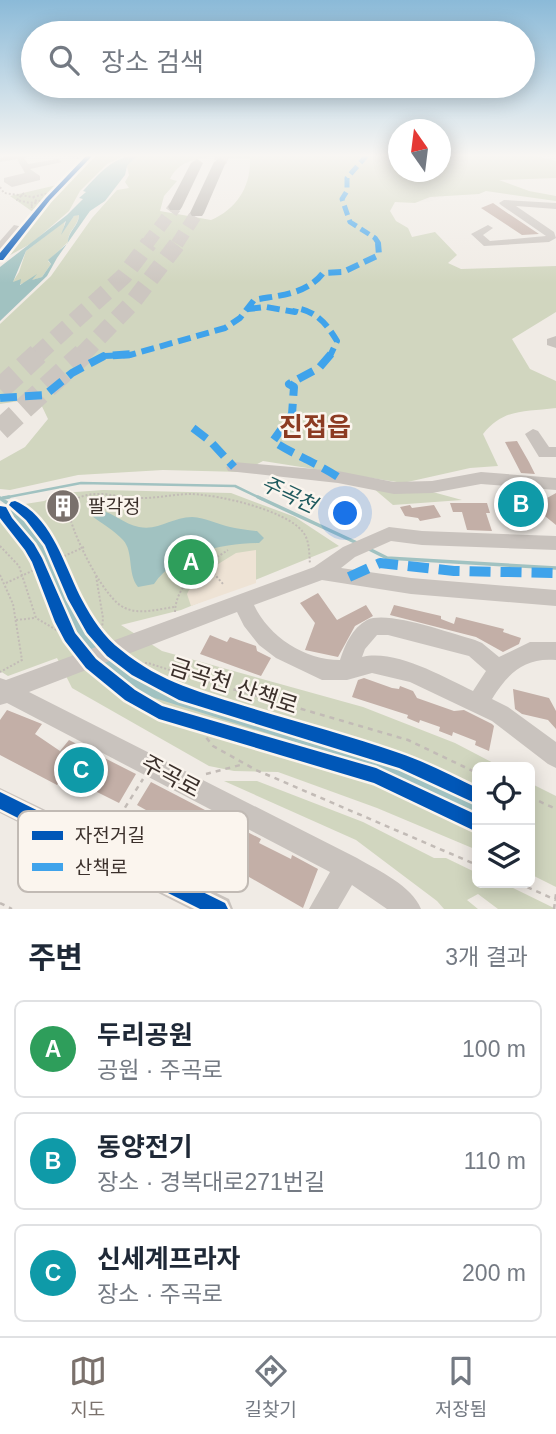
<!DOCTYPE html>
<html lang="ko">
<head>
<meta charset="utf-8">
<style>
	body { margin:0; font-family:Helvetica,"Noto Sans KR",sans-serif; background:#f2f2f3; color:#1f2937 }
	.controls { position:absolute; right:21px; bottom:21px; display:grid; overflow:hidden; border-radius:10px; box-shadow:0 4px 18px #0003 }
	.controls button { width:63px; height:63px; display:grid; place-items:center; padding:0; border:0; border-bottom:2px solid #e0e1e3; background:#fff; color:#1f2937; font:35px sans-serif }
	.compass { position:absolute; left:388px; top:119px; width:63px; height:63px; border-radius:50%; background:#fff; box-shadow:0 4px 18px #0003; rotate:346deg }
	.you { position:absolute; left:346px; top:514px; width:24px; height:24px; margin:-18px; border:5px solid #fff; border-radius:50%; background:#1a73e8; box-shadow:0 0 0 10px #1a73e833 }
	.badge { display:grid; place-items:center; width:46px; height:46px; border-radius:50%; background:#7a716c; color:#fff; font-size:23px; font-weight:700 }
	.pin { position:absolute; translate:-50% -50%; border:4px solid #fff; box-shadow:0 2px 7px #0006 }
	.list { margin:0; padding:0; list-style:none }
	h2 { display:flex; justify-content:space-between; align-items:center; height:91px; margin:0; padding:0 28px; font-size:30px }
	h2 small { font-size:23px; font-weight:400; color:#747a83 }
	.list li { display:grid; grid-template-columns:46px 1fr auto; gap:21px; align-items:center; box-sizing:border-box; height:98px; margin:0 14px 14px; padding:0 14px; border:2px solid #e0e1e3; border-radius:10px }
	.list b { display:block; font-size:26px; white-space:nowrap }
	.list p { margin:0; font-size:23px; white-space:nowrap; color:#747a83 }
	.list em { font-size:23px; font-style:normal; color:#747a83 }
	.icon { flex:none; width:38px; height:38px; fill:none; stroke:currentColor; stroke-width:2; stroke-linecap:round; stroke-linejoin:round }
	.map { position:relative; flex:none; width:556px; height:909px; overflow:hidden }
	.search { position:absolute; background:#fff; box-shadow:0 4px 18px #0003; left:21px; right:21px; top:21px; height:77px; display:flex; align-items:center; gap:18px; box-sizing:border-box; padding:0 24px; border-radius:38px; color:#747a83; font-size:26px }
	.sheet { height:427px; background:#fff }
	nav { display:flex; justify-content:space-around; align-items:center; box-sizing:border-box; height:98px; border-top:2px solid #e0e1e3; background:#fff; font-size:19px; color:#747a83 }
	nav a { display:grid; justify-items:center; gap:4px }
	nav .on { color:#7a716c }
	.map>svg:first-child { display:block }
	.green { fill:#d1d6bf; fill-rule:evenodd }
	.plaza { fill:#eee3d5 }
	.water { fill:#a1c2c1; fill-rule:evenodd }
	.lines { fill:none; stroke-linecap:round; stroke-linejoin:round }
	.stream-far1 { stroke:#a1c2c1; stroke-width:2.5 }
	.stream { stroke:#a1c2c1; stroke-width:3.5 }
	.building { fill:#c3afa7 }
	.highway-tunnel-far2 { stroke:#ccc6c0; stroke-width:13; stroke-dasharray:13 7; stroke-linecap:butt }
	.highway-tunnel-far1 { stroke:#ccc6c0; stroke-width:17; stroke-dasharray:17 9; stroke-linecap:butt }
	.highway-tunnel { stroke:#ccc6c0; stroke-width:22; stroke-dasharray:22 10; stroke-linecap:butt }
	.path-far1 { stroke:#c2bbb6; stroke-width:2; stroke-dasharray:2 2; stroke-linecap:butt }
	.path { stroke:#c2bbb6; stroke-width:2.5; stroke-dasharray:5 5; stroke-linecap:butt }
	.minor { fill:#c9c3be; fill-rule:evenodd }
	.highway { fill:#afaaa4; fill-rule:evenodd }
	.quiet-far3 { stroke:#3fa3eb; stroke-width:5; stroke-dasharray:10 5; stroke-linecap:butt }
	.quiet-far2 { stroke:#3fa3eb; stroke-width:6; stroke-dasharray:13 6; stroke-linecap:butt }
	.quiet-far1 { stroke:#3fa3eb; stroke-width:8; stroke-dasharray:17 8; stroke-linecap:butt }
	.quiet { stroke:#3fa3eb; stroke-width:10; stroke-dasharray:21 10; stroke-linecap:butt }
	.cycleway-casing { stroke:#fbf5ee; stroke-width:5 }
	.cycleway { fill:#0057b8; fill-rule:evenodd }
	.labels { text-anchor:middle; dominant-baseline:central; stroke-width:5; stroke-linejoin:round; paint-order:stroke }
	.poi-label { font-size:19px; fill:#3b302b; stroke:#fbf5ee; text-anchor:start }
	.water-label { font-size:21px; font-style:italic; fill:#1f5a5e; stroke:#fbf5ee }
	.near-street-label { font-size:23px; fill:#3b302b; stroke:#fbf5ee }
	.district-label { font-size:26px; font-weight:bold; fill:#8c3b22; stroke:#fbf5ee }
	.key { fill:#fbf5ee; stroke:#c1bab4; stroke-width:2 }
	.key-label { font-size:19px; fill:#3b302b }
</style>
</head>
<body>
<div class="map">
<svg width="556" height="909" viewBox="0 0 556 909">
	<rect width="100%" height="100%" fill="#f0ebe5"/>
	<path class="green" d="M94,155H126L107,164L80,191L69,211L32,243L3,259L55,195Z
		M138,155H398V172H440L441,155H532L556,161V178L499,180L529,191L556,196V201L486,191L479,194L430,197L415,203L395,202L390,211L396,221L408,228L412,237L435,232L457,255L448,263L461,269L556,266V312L512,339L530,369L556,381V408C525,412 504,408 483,434L498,466L470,468L403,483L263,461L242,472L163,470L78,475L10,490L0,489V461L25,447L48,419L38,398L0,404V324L51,276L92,218L117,190L129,188L125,182L129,175L127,166ZM211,157L250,159C251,186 237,209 211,220L160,211L164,196L177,181L170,179C179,161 193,160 211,157Z
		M57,185L33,212L10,196Z
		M79,214C79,226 67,231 68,242L48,261L51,264L42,277L18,285L12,283L19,272L26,251L65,221L63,231L74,216Z
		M373,488L429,491L462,500L393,505Z
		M103,490L231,493L295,517L339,546L181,610L121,625L162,651L363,707L455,743L501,767H477V850L377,808L278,772L234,771L209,766L72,688L57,658L8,676L0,671V508L44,501L62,493Z
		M224,781H257L363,822L434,858H446L477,873V883H503L556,909H498L478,894L467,900L478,909H444L437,901L356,840Z
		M530,783L556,796V887L530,874Z"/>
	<path class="plaza" d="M256,550V583L191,606L187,594L189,590L210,569L236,553Z"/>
	<path class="water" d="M138,155L127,166L125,175L105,201L90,211L57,258L47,276L0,321V267L67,215L83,199L79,198L86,192L83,191C98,175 114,155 138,155ZM79,215C79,226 67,232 68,243L48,260L51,264L42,277L32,280L37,274L20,285L21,279L13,282L26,251L66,221L61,235L74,216Z
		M12,504C27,521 45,536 56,557C62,570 62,585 68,598C78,621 96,645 116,662C174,709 264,720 335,742C384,758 431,781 477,802V815L353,760L145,695C110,674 76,647 61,607C53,588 51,568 41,550C31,532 13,523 2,506Z
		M99,510C115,513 123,524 139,527C159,531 172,517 192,517C206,518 217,524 230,527C238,529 248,530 257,531L264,538L259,543C223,544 176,552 154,584L138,587C127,573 134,552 123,540C115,531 101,523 92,516L93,512Z"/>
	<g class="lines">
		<path class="stream-far1" d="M3,498L81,483L235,486L262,499"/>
		<path class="stream" d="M258,497L357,543
			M0,498L10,505
			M3,498L9,497
			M369,549L387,558L556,568"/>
	</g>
	<path class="building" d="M493,203L503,210L539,234L522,235L481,208Z
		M517,441L529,462L535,474L521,473L505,442Z
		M556,493V525L535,508H501L498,499L547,498Z
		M450,503H487L490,513H486L492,531L467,530L462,512H453Z
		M410,505L412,508L434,505L441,517L420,521L418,518L405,516L400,507Z
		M318,593L337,620L366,605L373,616L355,626L338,657L305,650L315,623L300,603Z
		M394,605L441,616V619L454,624L456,617L504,629L503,632L521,638L519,644L503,652L476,637L390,615Z
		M210,635L227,642L230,637L256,646L257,651L271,658L261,676L200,654Z
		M364,678L392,688L399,689L400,686L413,691L417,698L454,711L464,710L492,724L494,726L489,751L475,745L476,741L453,732L452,736L439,731L440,727L420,720L419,723L407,718L408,715L352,697L358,680Z
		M513,689L549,698L556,711V729L548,720L522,714L515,709Z
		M7,710L42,724L35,734L60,751L69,740L136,774L119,803L79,783L75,788L61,780L57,785L0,755V720Z
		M151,782L261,839L259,843L291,859L292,855L318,869L303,908L166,829L169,823L137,805Z"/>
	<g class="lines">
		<path class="highway-tunnel-far2" d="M220,162L223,155
			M147,244L175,207
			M177,244L197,213"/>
		<path class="highway-tunnel-far1" d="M36,356L124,276L149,243
			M81,356L132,303L178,243"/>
		<path class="highway-tunnel" d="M0,389L38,354
			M0,430L83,354"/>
		<path class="path-far1" d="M65,155L86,160
			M0,187L4,193L33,197L37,202L30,206L39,211
			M24,193L17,200L30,203L48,199
			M33,197L49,193L86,155
			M0,546L19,566L36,618L70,638
			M204,567L210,569L224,585
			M0,575L13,604L22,660L0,672
			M96,576L103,618L101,639
			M6,583L84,547
			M174,607C159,609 140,615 125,608C105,600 77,542 71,521C69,513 70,507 74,500C98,487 118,499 143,498C159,498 175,494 192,494C219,495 286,510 303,532C310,541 309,554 310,564
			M175,612C176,582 205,565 228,550
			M16,620L35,618
			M125,663H148L200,680"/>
		<path class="path" d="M195,678L408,740L477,773
			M194,722L213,746L256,770L477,865
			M206,774L244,764
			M530,797L556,809
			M109,833L143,779
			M518,883L556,900
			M0,903L12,909
			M554,909L556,894"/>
		<path class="minor" d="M11,155H31L24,158L28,164L58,159L62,162L30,169L40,176V180L12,187L4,182V178L25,173L17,159L0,162V158Z
			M504,200L556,203V209L516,206L554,232L556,238L549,242L484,246L471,234L488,225L493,228L483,235L490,241L546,236L501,205L499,203Z
			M14,225L23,227L4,250L0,251V241Z
			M556,336V348L547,345V339Z
			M533,429L538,431L549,447H556V457H539L525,434Z
			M234,462L338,471L394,482L432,481L481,472L556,478V490L481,484L432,493L394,494L338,483L228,471L226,467Z
			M389,527L422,531L556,536V550L422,545L391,541L355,557L341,568L411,578L556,590V606L411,594L322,580L254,605C269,637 305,660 340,660C345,645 352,628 367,620C388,610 452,634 475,640L482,643L499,657L530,642H556V660C525,657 508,673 492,699L508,707L556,742V768L548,764L492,721L410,682L372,673L347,680H322L276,658L259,645L244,626L237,612L29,692L357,858C379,871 411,885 421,909H387L352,885L338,909H309L330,872L7,703L0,705V678L6,680L314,567L343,547ZM377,635H388L469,656L486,671L473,691C443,677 396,649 362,657L365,649Z
			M0,788L229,899L233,909H190L0,813Z"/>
		<path class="highway" d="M220,158L226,162L204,213L202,216H192L190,213L214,162Z
			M197,159L203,163L182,207L180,210H170L168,207L191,163Z"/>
		<path class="quiet-far3" d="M367,155L347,178V191L342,199L350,222L375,238L379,244"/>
		<path class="quiet-far2" d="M248,309L266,307L295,312L296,308C316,311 327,324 337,341L330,356
			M104,356L130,355L225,328L240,318L254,300C279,295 306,295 323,273L343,272L379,255L378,243"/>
		<path class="quiet-far1" d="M331,354L319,368L289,384L294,387L292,414L273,441C294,455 317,463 338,477
			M0,398L45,395L72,373L104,356L132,354
			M193,428L210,441L234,467"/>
		<path class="quiet" d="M349,577L380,563L454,571L556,573"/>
		<g class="cycleway-casing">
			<path id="cycleway" d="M87,155H93L50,200L3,260H0V253L46,198Z
				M15,501C52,516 65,568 82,600C92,619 104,637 121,650C161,683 203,693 251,708C301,723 351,736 399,753C426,762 452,776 477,788V804L399,768L179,700L132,675L107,656L87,633L68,599L45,545L26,520L9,505L11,502Z
				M0,506L6,507L12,518L34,544L42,558L75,633L96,659L135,690L162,706L376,768L477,815V832L374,783L159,719L125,700L86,668L65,641L55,622L32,562L25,550L0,518Z
				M0,792L225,903L228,909H200L0,809Z"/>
		</g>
		<use href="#cycleway" class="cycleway"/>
	</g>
	<linearGradient id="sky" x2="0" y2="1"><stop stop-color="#8bbad8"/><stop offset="0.55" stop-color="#f8f6f3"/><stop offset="1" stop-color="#f8f6f3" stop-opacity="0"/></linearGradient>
	<rect width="556" height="283" fill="url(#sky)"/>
	<defs>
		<g id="building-disc" transform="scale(1.75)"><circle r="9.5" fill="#7a716c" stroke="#fbf5ee"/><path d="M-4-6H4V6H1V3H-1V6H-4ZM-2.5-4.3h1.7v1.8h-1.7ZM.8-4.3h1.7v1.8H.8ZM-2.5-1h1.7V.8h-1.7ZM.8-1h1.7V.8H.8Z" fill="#fff"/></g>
	</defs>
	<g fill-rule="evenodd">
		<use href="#building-disc" x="63" y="506"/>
	</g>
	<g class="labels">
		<g class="poi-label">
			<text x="88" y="506">팔각정</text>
		</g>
		<g class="water-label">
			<text transform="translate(289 494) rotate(25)">주곡천</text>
		</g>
		<g class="near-street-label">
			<text transform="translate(234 686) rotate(18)">금곡천 산책로</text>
			<text transform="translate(171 776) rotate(28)">주곡로</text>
		</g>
		<g class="district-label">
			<text x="315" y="427">진접읍</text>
		</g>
	</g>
	<rect x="18" y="811" width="230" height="81" rx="10" class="key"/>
	<rect x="32" y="831" width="31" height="9" fill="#0057b8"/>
	<rect x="32" y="863" width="31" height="8" fill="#3fa3eb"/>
	<g class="key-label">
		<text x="75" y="842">자전거길</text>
		<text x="75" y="874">산책로</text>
	</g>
</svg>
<div class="controls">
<button><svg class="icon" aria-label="locate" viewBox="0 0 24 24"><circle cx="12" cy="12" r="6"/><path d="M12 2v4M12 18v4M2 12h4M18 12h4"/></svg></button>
<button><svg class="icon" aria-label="layers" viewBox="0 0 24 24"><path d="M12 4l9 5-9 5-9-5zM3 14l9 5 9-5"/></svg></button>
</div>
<svg class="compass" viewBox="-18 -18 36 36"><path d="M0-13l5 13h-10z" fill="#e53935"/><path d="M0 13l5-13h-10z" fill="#747a83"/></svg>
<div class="you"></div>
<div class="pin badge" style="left:191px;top:562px;background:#2e9e5b">A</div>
<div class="pin badge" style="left:521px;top:504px;background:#0f9aa8">B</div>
<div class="pin badge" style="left:81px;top:770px;background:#0f9aa8">C</div>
<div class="search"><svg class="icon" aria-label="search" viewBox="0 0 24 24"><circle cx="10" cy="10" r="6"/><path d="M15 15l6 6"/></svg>장소 검색</div>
</div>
<section class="sheet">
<h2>주변<small>3개 결과</small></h2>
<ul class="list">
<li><span class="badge" style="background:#2e9e5b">A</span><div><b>두리공원</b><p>공원 · 주곡로</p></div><em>100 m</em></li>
<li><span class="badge" style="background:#0f9aa8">B</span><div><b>동양전기</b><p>장소 · 경복대로271번길</p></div><em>110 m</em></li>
<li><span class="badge" style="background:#0f9aa8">C</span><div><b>신세계프라자</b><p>장소 · 주곡로</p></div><em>200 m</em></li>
</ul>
</section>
<nav>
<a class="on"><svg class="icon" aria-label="map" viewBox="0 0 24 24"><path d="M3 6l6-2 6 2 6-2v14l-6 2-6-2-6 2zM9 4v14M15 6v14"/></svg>지도</a>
<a><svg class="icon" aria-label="directions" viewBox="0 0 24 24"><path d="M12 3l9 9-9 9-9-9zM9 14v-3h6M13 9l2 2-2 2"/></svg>길찾기</a>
<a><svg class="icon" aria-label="saved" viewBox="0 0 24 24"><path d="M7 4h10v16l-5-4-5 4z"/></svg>저장됨</a>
</nav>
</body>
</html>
